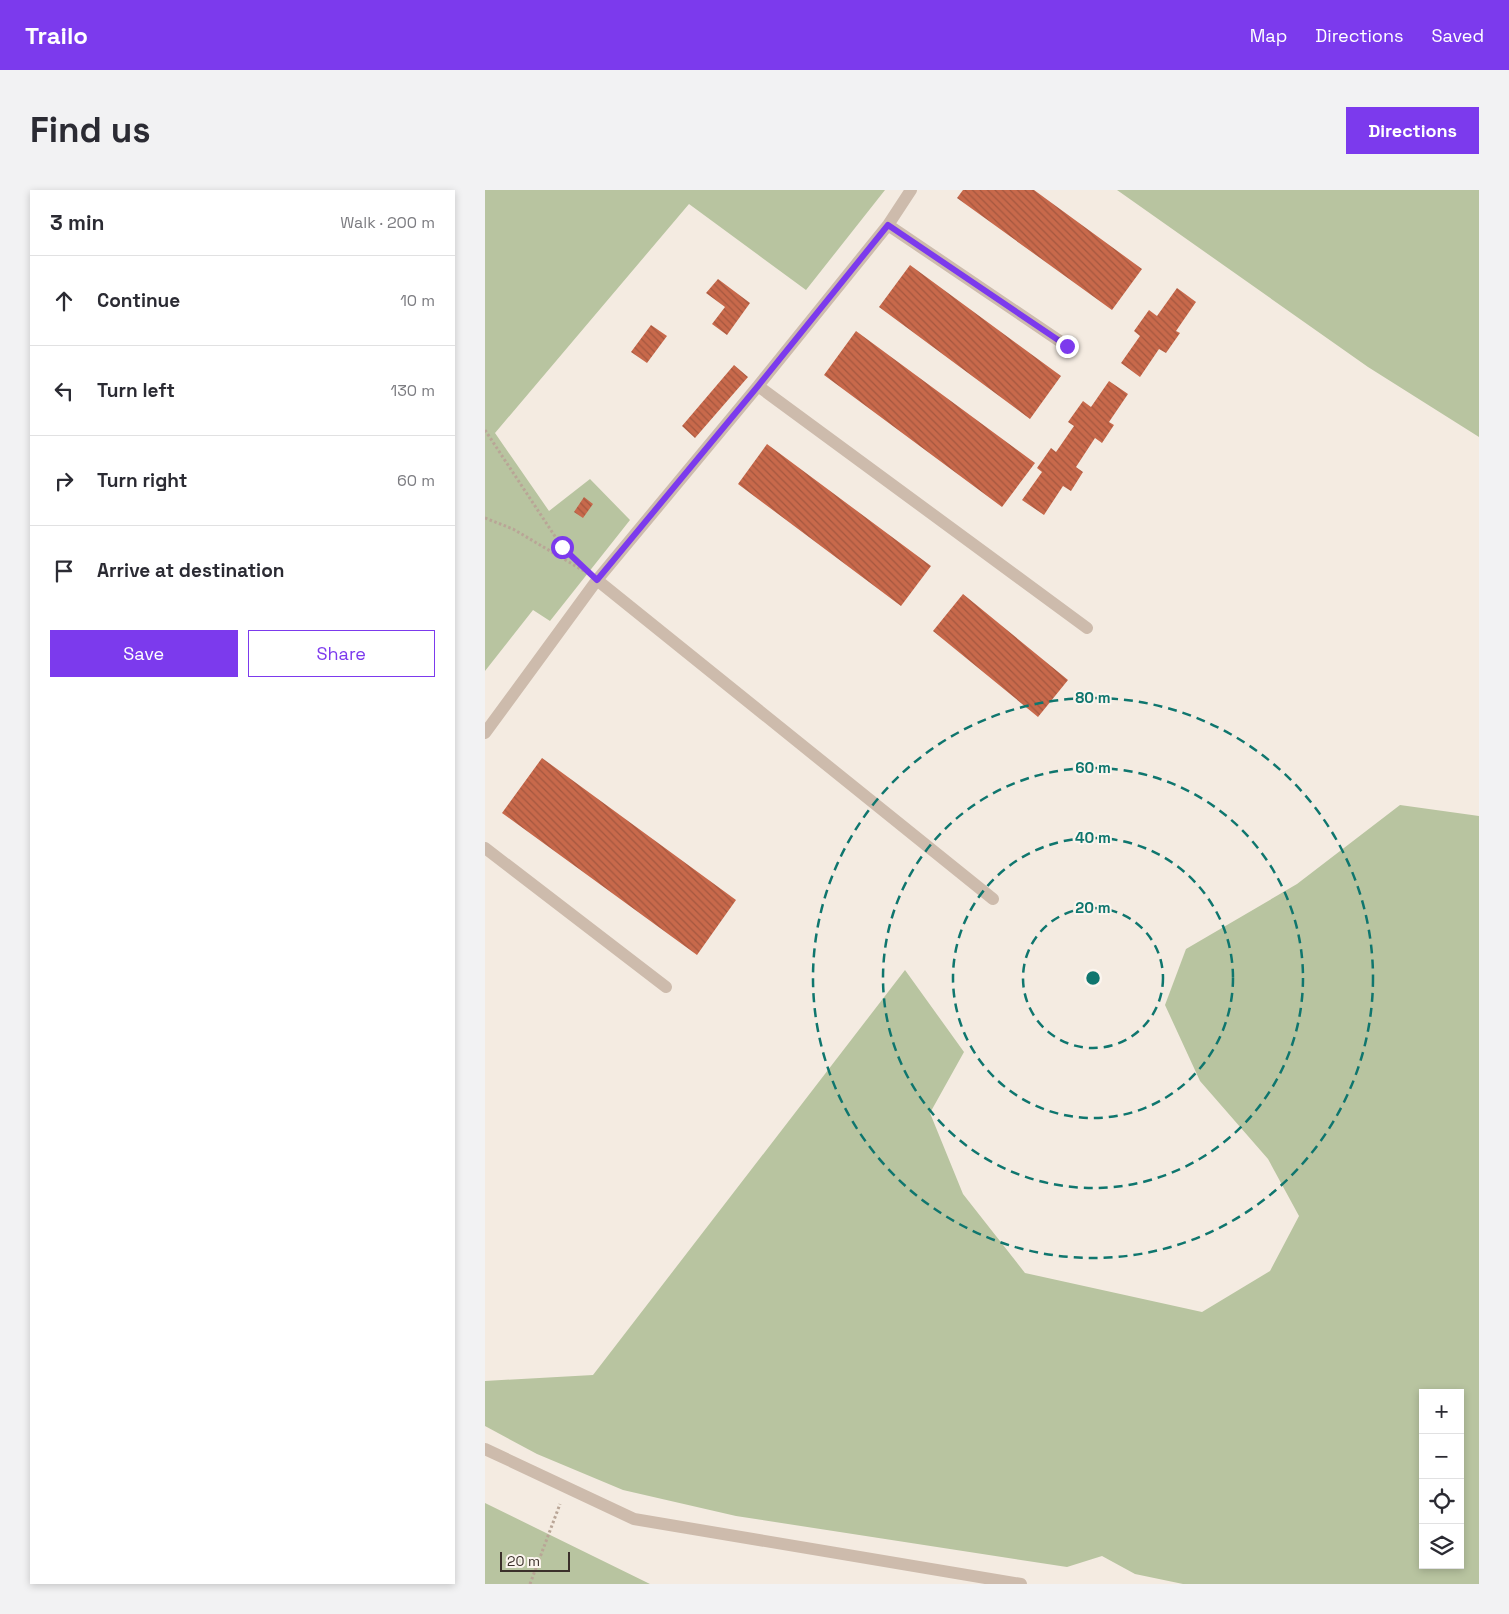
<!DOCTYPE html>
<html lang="en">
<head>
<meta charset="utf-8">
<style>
	body { margin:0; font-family:"Space Grotesk",sans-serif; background:#f2f2f3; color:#2b2b33 }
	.controls { position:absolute; right:15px; bottom:15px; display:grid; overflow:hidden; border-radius:0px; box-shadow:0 2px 8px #0003 }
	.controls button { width:45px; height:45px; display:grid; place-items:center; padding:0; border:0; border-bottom:1px solid #e1e1e2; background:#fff; color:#2b2b33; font:25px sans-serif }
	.scale { position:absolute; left:15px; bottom:12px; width:70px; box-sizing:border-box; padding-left:5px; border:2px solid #3b302b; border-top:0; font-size:14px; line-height:18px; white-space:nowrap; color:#3b302b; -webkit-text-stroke:4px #fbf5ee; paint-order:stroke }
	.stop { position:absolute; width:15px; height:15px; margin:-11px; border:4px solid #7c3aed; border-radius:50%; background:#fff }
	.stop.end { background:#7c3aed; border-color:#fff; box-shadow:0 1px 5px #0008 }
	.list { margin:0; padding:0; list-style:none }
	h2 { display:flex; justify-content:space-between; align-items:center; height:65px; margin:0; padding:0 20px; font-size:21px }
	h2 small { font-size:16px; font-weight:400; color:#7c7c81 }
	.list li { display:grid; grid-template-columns:32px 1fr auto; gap:15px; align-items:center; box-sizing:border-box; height:90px; padding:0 20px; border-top:1px solid #e1e1e2 }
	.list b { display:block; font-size:19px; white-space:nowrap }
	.list em { font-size:16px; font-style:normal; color:#7c7c81 }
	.actions { display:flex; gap:10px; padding:15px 20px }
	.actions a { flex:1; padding:11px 0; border:1px solid #7c3aed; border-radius:0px; text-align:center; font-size:18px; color:#7c3aed }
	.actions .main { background:#7c3aed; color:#fff }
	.icon { flex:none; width:28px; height:28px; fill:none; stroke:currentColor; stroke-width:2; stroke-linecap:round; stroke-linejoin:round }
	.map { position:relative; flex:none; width:994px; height:1394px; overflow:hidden; border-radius:0px }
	header { display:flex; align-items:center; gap:30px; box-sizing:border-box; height:70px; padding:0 25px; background:#7c3aed; color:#fff }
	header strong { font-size:24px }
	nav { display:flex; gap:28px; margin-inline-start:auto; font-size:18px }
	.intro { display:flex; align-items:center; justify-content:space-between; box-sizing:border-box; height:120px; padding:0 30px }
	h1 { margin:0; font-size:35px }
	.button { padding:12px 22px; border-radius:0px; background:#7c3aed; color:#fff; font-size:18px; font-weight:700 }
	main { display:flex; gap:30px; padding:0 30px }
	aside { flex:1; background:#fff; border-radius:0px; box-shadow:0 2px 8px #0003 }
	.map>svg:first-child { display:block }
	.grass { fill:#b8c4a0; fill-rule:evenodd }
	.building { fill:url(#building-back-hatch) }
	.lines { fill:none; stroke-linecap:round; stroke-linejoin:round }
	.path { stroke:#b9a596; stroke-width:3; stroke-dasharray:2.5 2.5; stroke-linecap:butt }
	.minor { stroke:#cdbbac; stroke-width:12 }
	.route { stroke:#7c3aed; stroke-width:6 }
	.ring { fill:none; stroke:#0f766e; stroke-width:2.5; stroke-dasharray:9 6 }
	.centre { fill:#0f766e; stroke:#fbf5ee; stroke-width:2.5 }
	.ring-label { font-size:15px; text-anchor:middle; font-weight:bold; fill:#0f766e; stroke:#fbf5ee; stroke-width:4; stroke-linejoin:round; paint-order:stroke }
</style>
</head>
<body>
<header>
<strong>Trailo</strong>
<nav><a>Map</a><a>Directions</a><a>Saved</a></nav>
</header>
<div class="intro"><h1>Find us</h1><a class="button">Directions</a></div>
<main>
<aside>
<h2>3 min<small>Walk · 200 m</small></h2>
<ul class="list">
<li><svg class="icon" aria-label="ahead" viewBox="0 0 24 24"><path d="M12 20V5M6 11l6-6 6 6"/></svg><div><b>Continue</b></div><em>10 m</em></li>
<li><svg class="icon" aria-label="left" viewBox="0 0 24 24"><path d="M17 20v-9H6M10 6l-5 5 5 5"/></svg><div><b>Turn left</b></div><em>130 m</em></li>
<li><svg class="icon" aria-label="right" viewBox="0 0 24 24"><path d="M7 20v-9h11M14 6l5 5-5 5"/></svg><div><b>Turn right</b></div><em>60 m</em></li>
<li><svg class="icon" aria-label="arrive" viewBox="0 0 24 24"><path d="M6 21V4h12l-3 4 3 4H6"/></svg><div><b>Arrive at destination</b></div></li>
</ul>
<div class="actions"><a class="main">Save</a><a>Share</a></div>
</aside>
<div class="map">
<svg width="994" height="1394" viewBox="0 0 994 1394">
	<defs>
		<pattern id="building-back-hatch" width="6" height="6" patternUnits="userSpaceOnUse" patternTransform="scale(1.25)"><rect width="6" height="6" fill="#c8694b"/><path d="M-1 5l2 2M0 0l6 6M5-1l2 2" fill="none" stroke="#a4573f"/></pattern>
	</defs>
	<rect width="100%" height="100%" fill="#f4ebe1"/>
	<path class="grass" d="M0,0H400L321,100L204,14L10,243L64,321L105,289L145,330L65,431L48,420L0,481Z
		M632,0H994V247L883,177Z
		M915,615L994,626V1394H698L650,1384L617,1366L582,1377L251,1326L138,1300L52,1264L0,1236V1191L108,1185L420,780L479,862L445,923L478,1004L540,1083L717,1122L785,1081L814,1026L783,969L715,891L680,815L701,759L812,694ZM938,1203H975V1375H938Z
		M0,1313L165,1394H0Z"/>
	<path class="building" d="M478,0H549L657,79L627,120L472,8Z
		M425,75L576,186L545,229L394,117Z
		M233,89L265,113L242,145L227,134L240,117L221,103Z
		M692,98L711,112L691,141L695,143L681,163L674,159L655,187L636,173L655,146L649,141L664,120L672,126Z
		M166,135L182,146L162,173L146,162Z
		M371,141L550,273L517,317L339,185Z
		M249,175L263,187L210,248L197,236Z
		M624,191L643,204L624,232L629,235L617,253L610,248L591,277L598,282L586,301L578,296L559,325L537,310L557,282L552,278L566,258L571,262L589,236L583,232L598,211L606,217Z
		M282,254L446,376L416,416L253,294Z
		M99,307L108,314L98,328L89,322Z
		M478,404L583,490L553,527L448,441Z
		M57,568L251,710L212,765L17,623Z"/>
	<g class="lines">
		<path class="path" d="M0,240L77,357L100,379
			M0,328L28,339L99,381
			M45,1394L75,1314"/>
		<path class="minor" d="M403,35L582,156
			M273,196L602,438
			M112,390L508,709
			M0,543L112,390L273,196L403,35L426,0
			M0,658L181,797
			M0,1259L149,1329L536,1394"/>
	</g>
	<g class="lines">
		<path class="route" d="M77,357L112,390L273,196L403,35L582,156"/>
	</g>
	<g class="ring">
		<circle cx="608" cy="788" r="70"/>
		<circle cx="608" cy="788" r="140"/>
		<circle cx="608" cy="788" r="210"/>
		<circle cx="608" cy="788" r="280"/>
	</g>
	<circle cx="608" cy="788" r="8" class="centre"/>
	<g class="ring-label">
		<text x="608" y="513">80 m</text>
		<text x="608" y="583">60 m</text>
		<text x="608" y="653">40 m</text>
		<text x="608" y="723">20 m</text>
	</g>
</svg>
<div class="controls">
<button>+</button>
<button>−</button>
<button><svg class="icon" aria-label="locate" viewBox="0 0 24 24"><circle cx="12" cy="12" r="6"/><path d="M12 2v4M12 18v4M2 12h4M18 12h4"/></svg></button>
<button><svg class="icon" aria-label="layers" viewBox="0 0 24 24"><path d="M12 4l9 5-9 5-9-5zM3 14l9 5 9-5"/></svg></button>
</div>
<div class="scale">20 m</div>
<div class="stop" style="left:77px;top:357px"></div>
<div class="stop end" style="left:582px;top:156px"></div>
</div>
</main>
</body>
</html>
